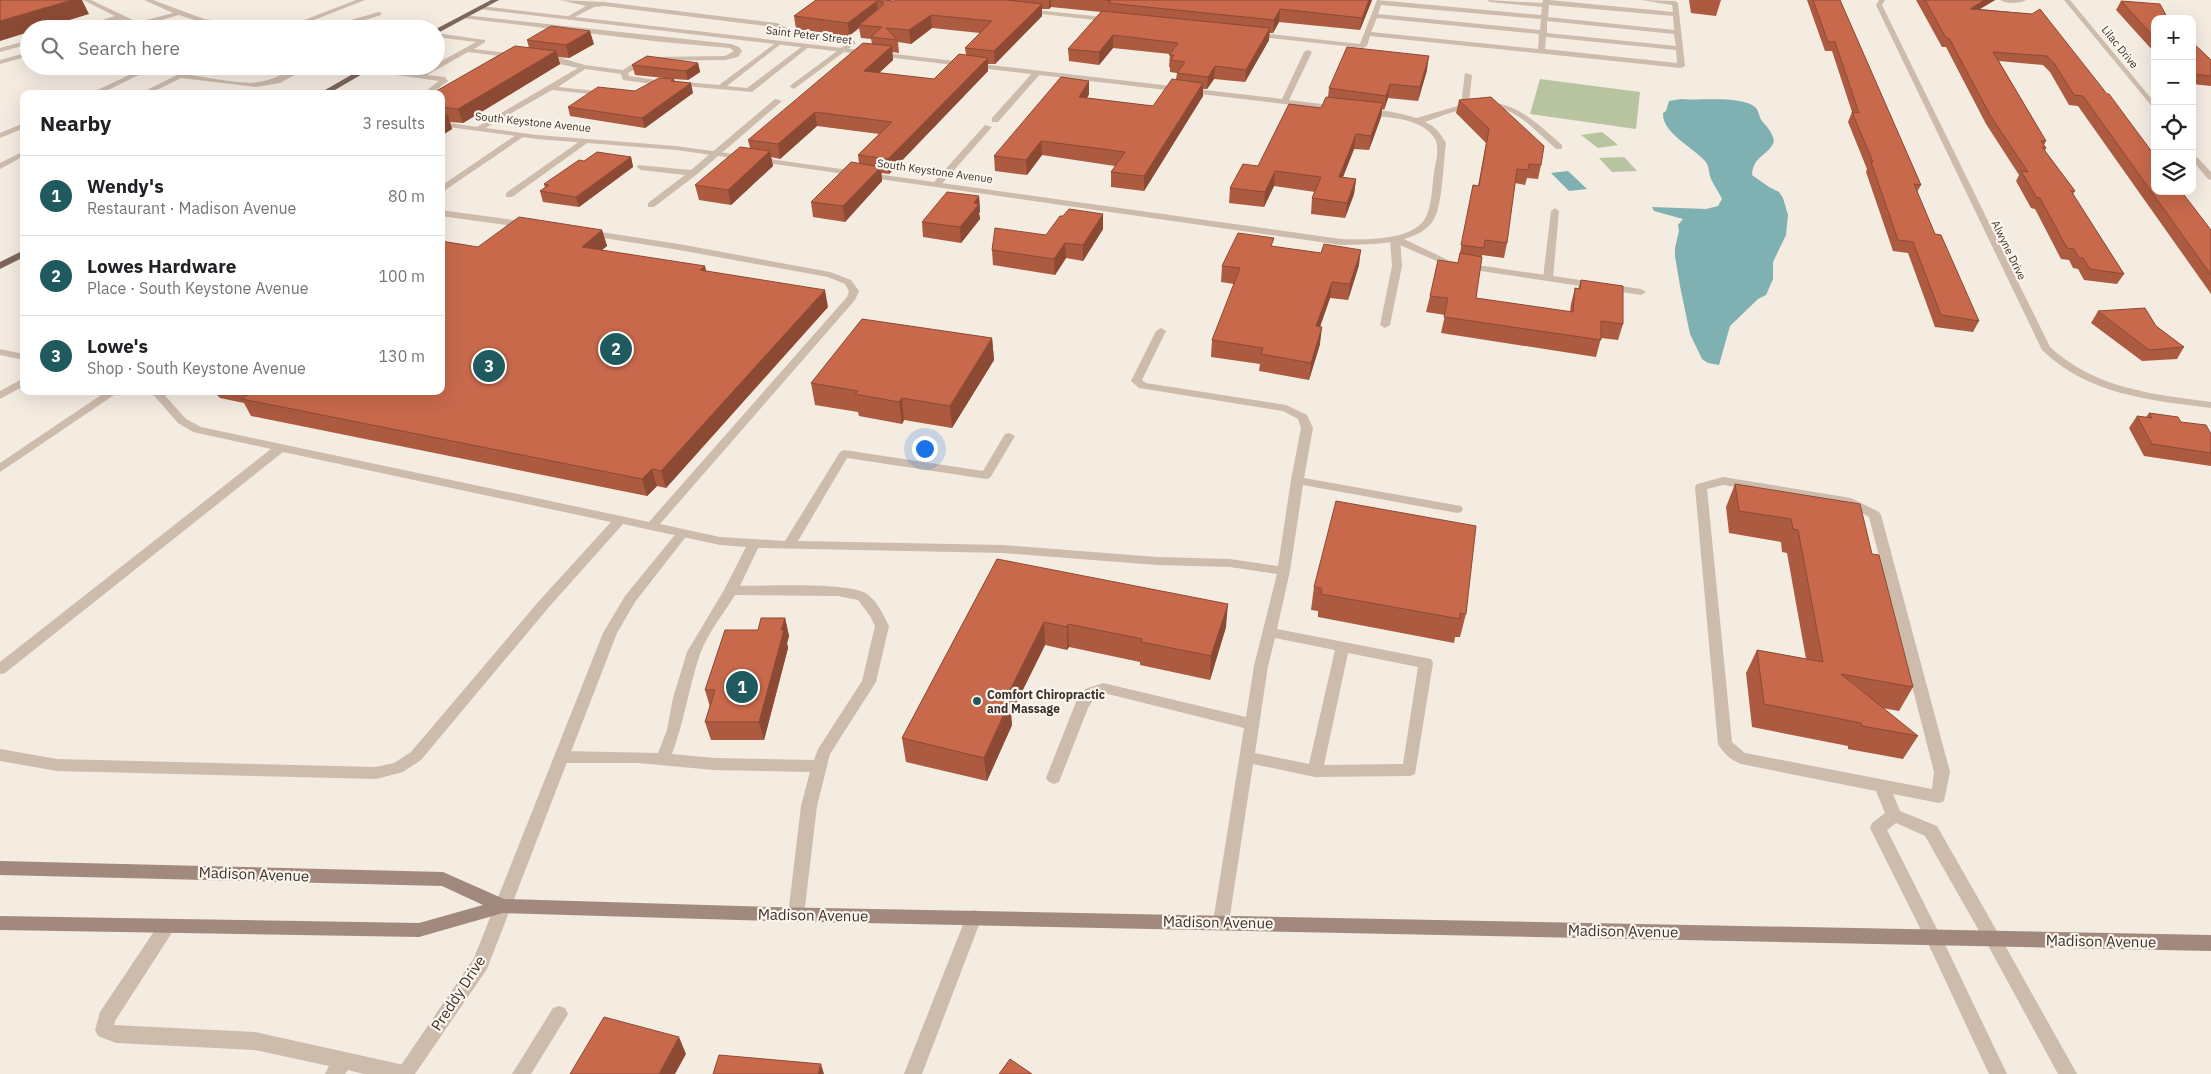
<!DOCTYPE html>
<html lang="en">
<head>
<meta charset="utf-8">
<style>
	body { margin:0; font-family:"IBM Plex Sans",sans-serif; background:#f2f2f2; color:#202124 }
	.controls { position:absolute; right:15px; top:15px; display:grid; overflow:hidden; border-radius:10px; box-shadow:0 5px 20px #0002 }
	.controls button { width:45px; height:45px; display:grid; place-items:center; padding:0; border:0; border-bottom:1px solid #e0e0e0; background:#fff; color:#202124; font:25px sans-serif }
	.you { position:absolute; left:924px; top:448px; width:18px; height:18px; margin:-12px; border:4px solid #fff; border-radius:50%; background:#1a73e8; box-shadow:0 0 0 8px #1a73e833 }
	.badge { display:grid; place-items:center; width:32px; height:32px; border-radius:50%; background:#1f5a5e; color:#fff; font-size:16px; font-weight:700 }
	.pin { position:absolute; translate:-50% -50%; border:2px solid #fff; box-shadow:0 1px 5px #0006 }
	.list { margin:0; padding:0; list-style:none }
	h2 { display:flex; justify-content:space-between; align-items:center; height:65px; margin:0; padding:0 20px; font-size:21px }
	h2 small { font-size:16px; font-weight:400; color:#757577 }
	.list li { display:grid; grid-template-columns:32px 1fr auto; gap:15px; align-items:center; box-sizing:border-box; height:80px; padding:0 20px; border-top:1px solid #e0e0e0 }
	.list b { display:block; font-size:19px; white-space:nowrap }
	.list p { margin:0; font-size:16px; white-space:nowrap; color:#757577 }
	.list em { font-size:16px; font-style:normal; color:#757577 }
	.icon { flex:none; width:28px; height:28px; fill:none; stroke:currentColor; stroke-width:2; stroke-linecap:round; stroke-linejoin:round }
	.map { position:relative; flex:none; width:2211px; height:1074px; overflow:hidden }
	.search { position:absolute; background:#fff; box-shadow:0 5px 20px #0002; left:20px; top:20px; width:425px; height:55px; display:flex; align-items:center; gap:12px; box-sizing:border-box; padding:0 18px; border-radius:28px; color:#757577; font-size:19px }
	.panel { position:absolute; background:#fff; box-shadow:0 5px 20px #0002; left:20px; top:90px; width:425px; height:305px; border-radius:10px }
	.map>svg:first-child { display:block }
	.green { fill:#b8c4a0 }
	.water { fill:#7fb0b2 }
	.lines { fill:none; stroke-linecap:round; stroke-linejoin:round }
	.lane { fill:#cdbbac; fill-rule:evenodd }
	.street { fill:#cdbbac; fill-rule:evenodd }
	.secondary { fill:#a18a7d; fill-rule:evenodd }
	.primary { fill:#7d675c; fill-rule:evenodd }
	.wall { fill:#ac5a40; fill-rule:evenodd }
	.shaded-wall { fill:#8c4a34 }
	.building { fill:#c8694b; stroke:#8c4a34 }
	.poi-dot { fill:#1f5a5e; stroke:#fbf5ee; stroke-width:2 }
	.labels { text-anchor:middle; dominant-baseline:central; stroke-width:4.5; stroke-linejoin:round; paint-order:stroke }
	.far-street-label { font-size:11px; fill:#3b302b; stroke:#fbf5ee }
	.poi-label { font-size:12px; font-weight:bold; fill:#3b302b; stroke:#fbf5ee; text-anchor:start }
	.near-street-label { font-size:15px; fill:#3b302b; stroke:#fbf5ee }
</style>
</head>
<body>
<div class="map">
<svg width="2211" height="1074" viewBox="0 0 2211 1074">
	<rect width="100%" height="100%" fill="#f4ebe1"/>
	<path class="green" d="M1540,79L1640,92L1636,129L1530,114Z
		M1602,132L1618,145L1598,148L1581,135Z
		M1624,157L1637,171L1612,172L1599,158Z"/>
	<path class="water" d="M1681,99C1699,101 1741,95 1755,107C1759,111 1759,117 1762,121C1768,128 1772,132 1774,141C1769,156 1753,155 1752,175L1769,187L1779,192L1783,198L1788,215L1786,235L1773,262V279L1766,295L1758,299L1730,326L1719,365L1708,363L1702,359L1690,334L1680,286L1675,256V248L1679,231L1678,225L1683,219L1654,211L1652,207L1706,209L1718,206L1722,199C1719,192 1714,186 1711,179C1708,172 1710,167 1705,161C1693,147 1662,133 1663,113L1666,111L1669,101Z
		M1568,171L1587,189L1569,191L1551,173Z"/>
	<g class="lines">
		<path class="lane" d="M83,0H91L133,20L135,23L173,13L144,0H153L204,19L280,29H256L203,23L179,15L130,29H119L129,25L128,23C107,19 93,29 73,29L115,16Z
			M356,0H365L291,29H281Z
			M560,0L604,2L777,23L791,30L850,39L856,43L794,89L790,87L791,85L848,43L789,34L775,27L604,6L594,7L569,20L566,18L567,17L586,6Z
			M1377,0L1541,15L1542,7L1490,2L1487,0L1542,3L1543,0H1549L1673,12L1672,5L1641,0L1675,1L1678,3L1685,66L1681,68L1370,36L1367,46L1363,48L1252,36L1249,34L1252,32L1360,44ZM1381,5L1541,19L1540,30L1378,14ZM1549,5L1673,16L1674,30L1548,17ZM1377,18L1539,34L1538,49L1371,32ZM1547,21L1674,34L1676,46L1547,33ZM1546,37L1676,50L1677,63L1545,49Z
			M1026,9L1113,18L1116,20L1113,22L1024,12V10Z
			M379,12L381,13V15L343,27L319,29Z
			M464,15L731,44L739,47L742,51L738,57L725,60L652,61L644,64L628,73L629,76L663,81L664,83L660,85L623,80L621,74L585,69L558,87L606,92L610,94L609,96L552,90L480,131H477V127L578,68L541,60V56L561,58L585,65L623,70L638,60L652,57L725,56L734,51L730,48L662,42L462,18L461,17Z
			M436,33L485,40V42L474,49L517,54L521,56L517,58L468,52L427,75L445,77L448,81L431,94H422L439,81L368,71L364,69L368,67L419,74L432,66H436V64L476,42L436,37Z
			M29,40V44L0,52V48Z
			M777,42L782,43L727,86L747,88L804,45L810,46L752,92L674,85L670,83L674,81L719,85Z
			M29,52V56L0,64V60Z
			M148,66H157L100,94H89Z
			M195,66H204L189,75C207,77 242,85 259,82C278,79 294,66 311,66L280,83L256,87L181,78L149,94H139Z
			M1034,71L1041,73L998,122H992V118Z
			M1465,73L1472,75L1469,103C1510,96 1534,120 1562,145V149H1556C1518,114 1505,96 1450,113C1439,116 1425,124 1413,123V119L1461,105Z
			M775,99L782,101L696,175L654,207H648V203L685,175L641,170L637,167L638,165L691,170Z
			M24,123V128L0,138V133Z
			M985,125L992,127L940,186H934V182Z
			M519,133L526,135L441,193V186Z
			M583,139L590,141L512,197H506V193Z
			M24,151V156L0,169V163Z
			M1555,208L1559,211L1553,278L1548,281L1543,278L1551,211Z
			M441,210L529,222L534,225L529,228L441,216Z
			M588,230L679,244L830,272L851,280L859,291L855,300L660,524L720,537L785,541L840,452L844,450L983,471L1005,434L1009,433L1015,436L990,478L986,479L847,458L798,541L1003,545L1157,557L1230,559L1278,566L1291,480L1301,428L1298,419L1283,411L1139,388L1131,381L1156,331L1161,328L1166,331L1142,380L1146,383L1286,405L1307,415L1313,428L1304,478L1461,506L1463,509L1461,512L1457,513L1303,485L1290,571L1277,629L1431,659L1433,663L1415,774L1410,776L1315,777L1253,764L1229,922L1227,927L1221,929L1215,927L1213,922L1244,728L1104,693L1095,697L1088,708L1059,782L1054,784L1049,782L1046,778L1076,702L1085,689L1103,683L1246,717L1254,666L1277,574L1230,567L1157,565L1003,553L758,548L740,586C764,586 850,582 867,594C877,601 884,616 889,626L876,682L830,754L817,806L804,915L802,920L796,922L790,920L788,915L801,806L810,772L714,770L638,763H563L558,761L556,757L558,753L563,751L658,753L667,730L673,698L687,652L724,590L746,547L720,545L623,524L549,607L421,760L403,772L376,779L57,771L0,761V749L57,759L376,767L394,763L411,752L539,601L611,522L283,452L5,673L0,674V662L271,449L193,432L178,423L150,391H161L186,419L201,427L649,522L847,297L849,291L845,284L828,277L679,250L585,235V231ZM735,595L838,596L858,600L870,616L875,626L862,681L818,749L814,760L714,758L672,754C684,722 689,687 700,654C707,634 724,613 735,595ZM1275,638L1335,650L1309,764L1255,753L1268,666ZM1348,653L1418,667L1403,764L1324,765Z
			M1395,236L1400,239L1402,266L1390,325L1385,328L1380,325L1392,266L1390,239Z
			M0,349L24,354V360L0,355Z
			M24,378V386L0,399V391Z
			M107,391H120L0,472V463Z
			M1723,477L1851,498L1879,512L1881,515L1950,772L1944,801L1939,803L1893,794L1900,811L1937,826L1998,933L2000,938L1998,943L1992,946L1986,943L1925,836L1896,823L1887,830L1941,937L1939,942L1933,945L1927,942L1870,828L1872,823L1885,813L1876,791L1741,764C1732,761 1722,752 1718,744L1695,487L1697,484ZM1723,485L1848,505L1869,517L1934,772L1932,789L1745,753L1732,742L1707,489Z
			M167,919L173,921L175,926L173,931L115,1021L114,1025L255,1032L404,1065L411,1068L413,1074H364L348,1070L345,1074H325L329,1066L255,1050L116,1043L98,1036L95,1030L100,1012L161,921Z
			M559,1006L565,1008L568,1014L531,1074H512L553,1008Z"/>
		<path class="street" d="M1879,0H1885L1882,5L2050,347C2096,389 2152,394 2211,402V408C2149,400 2089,395 2042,350L1876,5Z
			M2000,0H2026C2020,4 2006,4 2000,0Z
			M2064,0H2070L2155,103V110Z
			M481,6L1282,99L1304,52L1308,50L1312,52L1289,100L1337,106L1341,108L1337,110L1284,104L479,9V7Z
			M1362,110C1380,108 1416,115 1431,125C1438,130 1442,136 1446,143C1443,163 1443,205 1433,221C1426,231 1415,236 1404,239L1450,261L1641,289L1646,292L1641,295L1448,266L1393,242L1375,244L1341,245L676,150L537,139L441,126V122L537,135L676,146L1341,239C1364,240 1414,241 1426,217C1432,204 1432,186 1434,172C1436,161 1441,145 1433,136C1416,115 1386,119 1362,114Z
			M2192,152L2211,172V180L2208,179L2192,160Z
			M682,530L688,534L635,602L617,633L487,969L415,1074H395L474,958L603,633L625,596L678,531Z
			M974,910L980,912L982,917L922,1074H904L966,917L968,912Z
			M1933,929L1939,932L2007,1074H1989L1925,937L1927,932Z
			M1992,930L1998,933L2077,1074H2058L1984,938L1986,933Z"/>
		<path class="secondary" d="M0,861L443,872L504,899L769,907L2211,935V951L769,921L503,913L419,937L0,930V916L419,923L483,905L442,886L0,875Z"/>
		<path class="primary" d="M491,0H499L436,34V29Z
			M367,66H376L328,94H318Z
			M24,250V257L0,269V262Z"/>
	</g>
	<path class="wall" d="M816,0L894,1L896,0H1372L1360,30L1279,22L1273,33H1269V40L1245,82L1214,79L1207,89H1203V96L1144,191L1111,187V172L1115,166L1095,163L1042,155L1027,175L995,171L994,156L1089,81V94L1087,98L1153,106L1176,79L1177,73L1170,72V67H1169L1170,54L1113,48L1099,65L1069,61L1068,49L1101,12L1051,7L1049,9H1042V16L995,64H988V71L889,174L881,173L882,181L845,222L813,217L811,202L859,164L858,155L879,134L817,126L780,159L771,157L773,166L731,205L699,200L695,185L750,148L748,140L872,44L871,39L861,38L859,28L849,36L796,29L794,16ZM932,28L980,33L965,48L966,55L934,79L879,73L893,60L892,52L899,53L898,42L911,44Z
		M1689,0H1721L1716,16L1691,13Z
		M1807,0H1840L1921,185L1917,192L1935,234L1979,321L1973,332L1935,327L1908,253L1893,251L1866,172L1867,169L1848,122L1852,112L1832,51H1825Z
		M1916,0H1995L1980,9L2032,14L2155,191L2211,230V294L2078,106L2069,105L2050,72L2043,65L1999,61L2046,141L2044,145L2046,148L2045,151L2075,191L2073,194L2124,274L2117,284L2084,280L2078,269L2073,268L2069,260L2061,259L2035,209L2031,208L2016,181L2019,175L1986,124L1946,47H1942Z
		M2121,1L2155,19V53L2116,10Z
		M527,40L594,44L569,58L558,57L560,64L463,123L450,122L452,129L441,136V94L529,48Z
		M2192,42L2211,60V86L2192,84Z
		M698,63L700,72L688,80L674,79L675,81L693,93L645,128L570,116L568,107L635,91L674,79L635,75L632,65Z
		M1427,70L1418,101L1388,98L1384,110L1382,109L1381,117L1369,150L1354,149L1343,177L1356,179L1354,194L1345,218L1311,214L1312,198L1315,192L1274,186L1264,207L1229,203L1230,188L1258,166L1321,108L1328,97L1329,88Z
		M1459,100L1541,165L1538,179L1527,178L1525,185L1515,183L1507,243L1504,258L1482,255L1476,298L1570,312L1571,304L1575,288L1578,289L1581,280L1623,324L1618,340L1601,338L1596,357L1441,333L1445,315L1426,312L1430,296L1458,263L1473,185L1478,186L1486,143L1456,113Z
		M631,157L633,167L579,207L543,202L540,191L545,188L544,184Z
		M979,196L980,212L979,213L980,219L961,243L923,237L922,222Z
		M1103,214V229L1083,261L1066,258L1055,275L993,265L992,250L1046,235L1063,216Z
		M602,230L607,246L602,250L706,271L828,307L666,488L657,486L647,496L251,416L244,403L220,398L213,391H441L478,247Z
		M1273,246L1359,265L1348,300L1330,298L1320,327V344L1309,380L1259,371L1260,364L1211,357L1212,340L1234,284L1221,282L1222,266Z
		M2098,311L2156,326L2184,347L2177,359L2142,361L2091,323Z
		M992,338L994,360L952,428L904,420L902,424L859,416L858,412L815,405L811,383Z
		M2149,413L2211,434V466L2144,456L2129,428L2137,416L2146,417Z
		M1735,484L1872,554L1913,687L1899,711L1882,708L1918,736L1903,759L1848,749V746L1752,727L1746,673L1757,650L1806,659L1787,553L1782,552L1781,542L1729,533L1726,507Z
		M997,559L1226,627L1210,680L1140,665V662L1069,647L1067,650L1045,645L1011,714L1012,725L987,781L906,762L902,738Z
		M1314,587L1466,614L1460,637H1455L1454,643L1318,617V611L1311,610Z
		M785,618L789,636L787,643L788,648L764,740H711L705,722L710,707L705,690L758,630Z"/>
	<path class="shaded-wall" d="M72,0H82L89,14L40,29H29V32L0,41V21Z
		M1049,0H1051V7L1049,9Z
		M1369,0H1372L1360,30L1362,18Z
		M1985,0H1995L1966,17L1970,9Z
		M877,1L878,13L859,25V28L849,36L848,23Z
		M1042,4V16L995,64L994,51Z
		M1280,9L1279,22L1273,33L1274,20Z
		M931,15L932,28L911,44L909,30Z
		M1270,28L1269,40L1245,82L1246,70Z
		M590,31L594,44L569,58L566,45Z
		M1113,35V48L1099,65V52Z
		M892,46L893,60L866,85L864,71Z
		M556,51L560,64L463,123L458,109Z
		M1429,56L1427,70L1418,101L1420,87Z
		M988,58V71L889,174L888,159Z
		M698,63L700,72L688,80L686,71Z
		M1215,66L1214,79L1207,89L1208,77Z
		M1089,81V94L1079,111V97Z
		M691,83L693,93L645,128L642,118Z
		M1203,83V96L1144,191V176Z
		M1390,84L1388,98L1384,110L1386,96Z
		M1383,103L1381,117L1369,150L1371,136Z
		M815,112L817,126L780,159L778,144Z
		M448,115L452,129L441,136V119Z
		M1356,134L1354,149L1337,192L1339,177Z
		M1041,141L1042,155L1027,175L1026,160Z
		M770,151L773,166L731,205L728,190Z
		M631,157L633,167L579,207L576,197Z
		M881,167L882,181L845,222L843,206Z
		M1275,171L1274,186L1264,207L1265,192Z
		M1356,179L1354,194L1345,218L1347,203Z
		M979,196L980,212L979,213L980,219L961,243L960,227L974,203Z
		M1103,214V229L1083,261V245Z
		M602,230L607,246L587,262L582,247Z
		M1065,243L1066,258L1055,275L1054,259Z
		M1361,250L1359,265L1348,300L1350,284Z
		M705,266L709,282L700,270Z
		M1332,282L1330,298L1314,343L1316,326Z
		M825,290L828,307L666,488L661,471Z
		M1322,327L1320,344L1309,380L1311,363Z
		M992,338L994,360L952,428L950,406Z
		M902,398L904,420L902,424L899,402Z
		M652,469L657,486L647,496L642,479Z
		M1228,604L1226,627L1210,680L1211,656Z
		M785,618L789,636L787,643L788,648L764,740L759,722Z
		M1044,622L1045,645L1011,714L1012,725L987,781L984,758L1005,700Z
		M1068,624L1069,647L1067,650V627Z
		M679,1037L686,1054L675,1074H659Z
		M821,1064L824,1074H818Z"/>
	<path class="building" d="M0,0H72L0,21Z
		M816,0H883L894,1L896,0H1007L1042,4L994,51L965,48L992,21L931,15L909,30L886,28L897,40L871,37L882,27L859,25L883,5V2L877,1L848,23L794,16Z
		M1105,0H1369L1362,18L1280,9L1274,20L1108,3L1111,1Z
		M1813,0H1840L1921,185L1914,184L1935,234L1941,235L1979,321L1941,315L1913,242L1898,240L1871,162H1873L1852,112L1859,113L1835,42H1828Z
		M1925,0H1985L1970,9L2032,14L2040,9L2107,94H2109L2155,156V191H2181L2211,230V275L2083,96L2074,95L2054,63L2047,56L1993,52L2046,141H2041L2046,148L2042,147L2075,191H2071L2124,274L2090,269L2083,258H2079L2074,249L2067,248L2040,198H2037L2021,171L2028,172L1990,115L1949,38H1946Z
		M2121,1L2160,4L2168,19H2155V38Z
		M1102,11L1270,28L1246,70L1215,66L1208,77L1177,73L1185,62L1171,60L1174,55H1169L1178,43L1113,35L1099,52L1068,49Z
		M551,26L590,31L566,45L527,40Z
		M2192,42L2211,60V76L2192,74Z
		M863,43L892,46L864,71L934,79L959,54L988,58L888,159L858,155L892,122L815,112L778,144L748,140Z
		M515,46L556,51L458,109L441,107V94H431Z
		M1347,47L1429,56L1420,87L1390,84L1386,96L1329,88Z
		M647,56L698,63L686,71L632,65Z
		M1061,77L1089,81L1079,97L1153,106L1172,79L1203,83L1144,176L1111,172L1125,152L1095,148L1041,141L1026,160L994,156Z
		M659,78L674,79L671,81L691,83L642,118L568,107L598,87L635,91Z
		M1326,97L1383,103L1371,136L1356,134L1339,177L1356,179L1347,203L1312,198L1321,177L1275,171L1265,192L1230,188L1243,164L1258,166L1289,104L1321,108Z
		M1491,97L1544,146L1541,165L1529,164L1528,170L1517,169L1507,243L1485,240L1484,248L1461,245L1473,185L1479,186L1489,129L1459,100Z
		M441,114L448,115L441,119Z
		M740,147L770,151L728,190L695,185Z
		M597,152L631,157L576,197L540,191L549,185L544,184L579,160L584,161Z
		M851,162L881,167L843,206L811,202Z
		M947,192L979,196L974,203L979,204L960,227L922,222Z
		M1069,209L1103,214L1083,245L1065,243L1054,259L992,250L995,228L1046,235L1060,216H1063Z
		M519,217L602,230L582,247L705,266L700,270L825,290L661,471L652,469L642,479L242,399L252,391H441V241L478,247Z
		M1238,233L1274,238L1271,246L1321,253L1324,244L1361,250L1350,284L1332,282L1316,326L1322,327L1311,363L1261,354L1263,348L1212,340L1240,268L1222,266Z
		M1460,253L1482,257L1476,298L1573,312L1575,288L1580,289L1581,280L1623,286V324L1601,321V340L1444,317L1448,298L1430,296L1438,260L1458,263Z
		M2145,308L2156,326L2184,347L2149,350L2098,311Z
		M862,319L992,338L950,406L902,398L899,402L855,394L858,391L811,383Z
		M2149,413L2178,417L2181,422L2206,425L2211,434V453L2152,444L2137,416L2152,418Z
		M1735,484L1860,504L1872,554L1879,555L1913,687L1841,674L1918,736L1862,726L1861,723L1764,704L1757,650L1823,662L1798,530L1793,529L1791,519L1739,511Z
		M1336,501L1476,526L1466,614L1460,613V619L1321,594L1322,588L1314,587Z
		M997,559L1228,604L1211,656L1141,642L1142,639L1068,624L1067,627L1044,622L1005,700L1010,701L984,758L902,738Z
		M761,618H785L781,630H784L759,722H705L715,690H705L725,630H758Z
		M604,1017L679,1037L659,1074H570Z
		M719,1055L821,1064L818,1074H713Z
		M1010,1059L1032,1074H999Z"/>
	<circle class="poi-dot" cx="977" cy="701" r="5"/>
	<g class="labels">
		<g class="far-street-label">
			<text transform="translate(809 35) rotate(7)">Saint Peter Street</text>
			<text transform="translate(2120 47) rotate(51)">Lilac Drive</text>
			<text transform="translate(533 122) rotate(6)">South Keystone Avenue</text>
			<text transform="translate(935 171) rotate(8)">South Keystone Avenue</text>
			<text transform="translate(2009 250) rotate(64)">Alwyne Drive</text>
		</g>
		<g class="poi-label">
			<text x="987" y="694">Comfort Chiropractic<tspan x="987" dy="14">and Massage</tspan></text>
		</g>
		<g class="near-street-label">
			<text transform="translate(254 874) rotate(2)">Madison Avenue</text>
			<text transform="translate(813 915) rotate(1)">Madison Avenue</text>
			<text transform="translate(1218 922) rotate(1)">Madison Avenue</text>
			<text transform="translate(1623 931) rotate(1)">Madison Avenue</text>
			<text transform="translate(2101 941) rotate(1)">Madison Avenue</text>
			<text transform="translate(458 993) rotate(-57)">Preddy Drive</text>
		</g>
	</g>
</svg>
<div class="controls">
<button>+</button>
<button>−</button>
<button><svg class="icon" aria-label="locate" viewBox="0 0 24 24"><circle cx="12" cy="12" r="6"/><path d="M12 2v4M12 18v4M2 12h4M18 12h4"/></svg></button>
<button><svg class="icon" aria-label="layers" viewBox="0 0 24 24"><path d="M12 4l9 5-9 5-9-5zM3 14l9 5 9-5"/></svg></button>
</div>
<div class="you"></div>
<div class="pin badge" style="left:742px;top:687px">1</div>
<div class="pin badge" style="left:616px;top:349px">2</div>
<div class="pin badge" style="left:489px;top:366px">3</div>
<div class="search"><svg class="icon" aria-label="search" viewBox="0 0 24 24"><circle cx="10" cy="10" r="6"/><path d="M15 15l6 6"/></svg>Search here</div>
<section class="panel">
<h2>Nearby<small>3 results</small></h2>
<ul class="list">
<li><span class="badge">1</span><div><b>Wendy's</b><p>Restaurant · Madison Avenue</p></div><em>80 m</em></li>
<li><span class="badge">2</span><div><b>Lowes Hardware</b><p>Place · South Keystone Avenue</p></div><em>100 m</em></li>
<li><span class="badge">3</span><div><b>Lowe's</b><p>Shop · South Keystone Avenue</p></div><em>130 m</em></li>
</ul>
</section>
</div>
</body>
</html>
